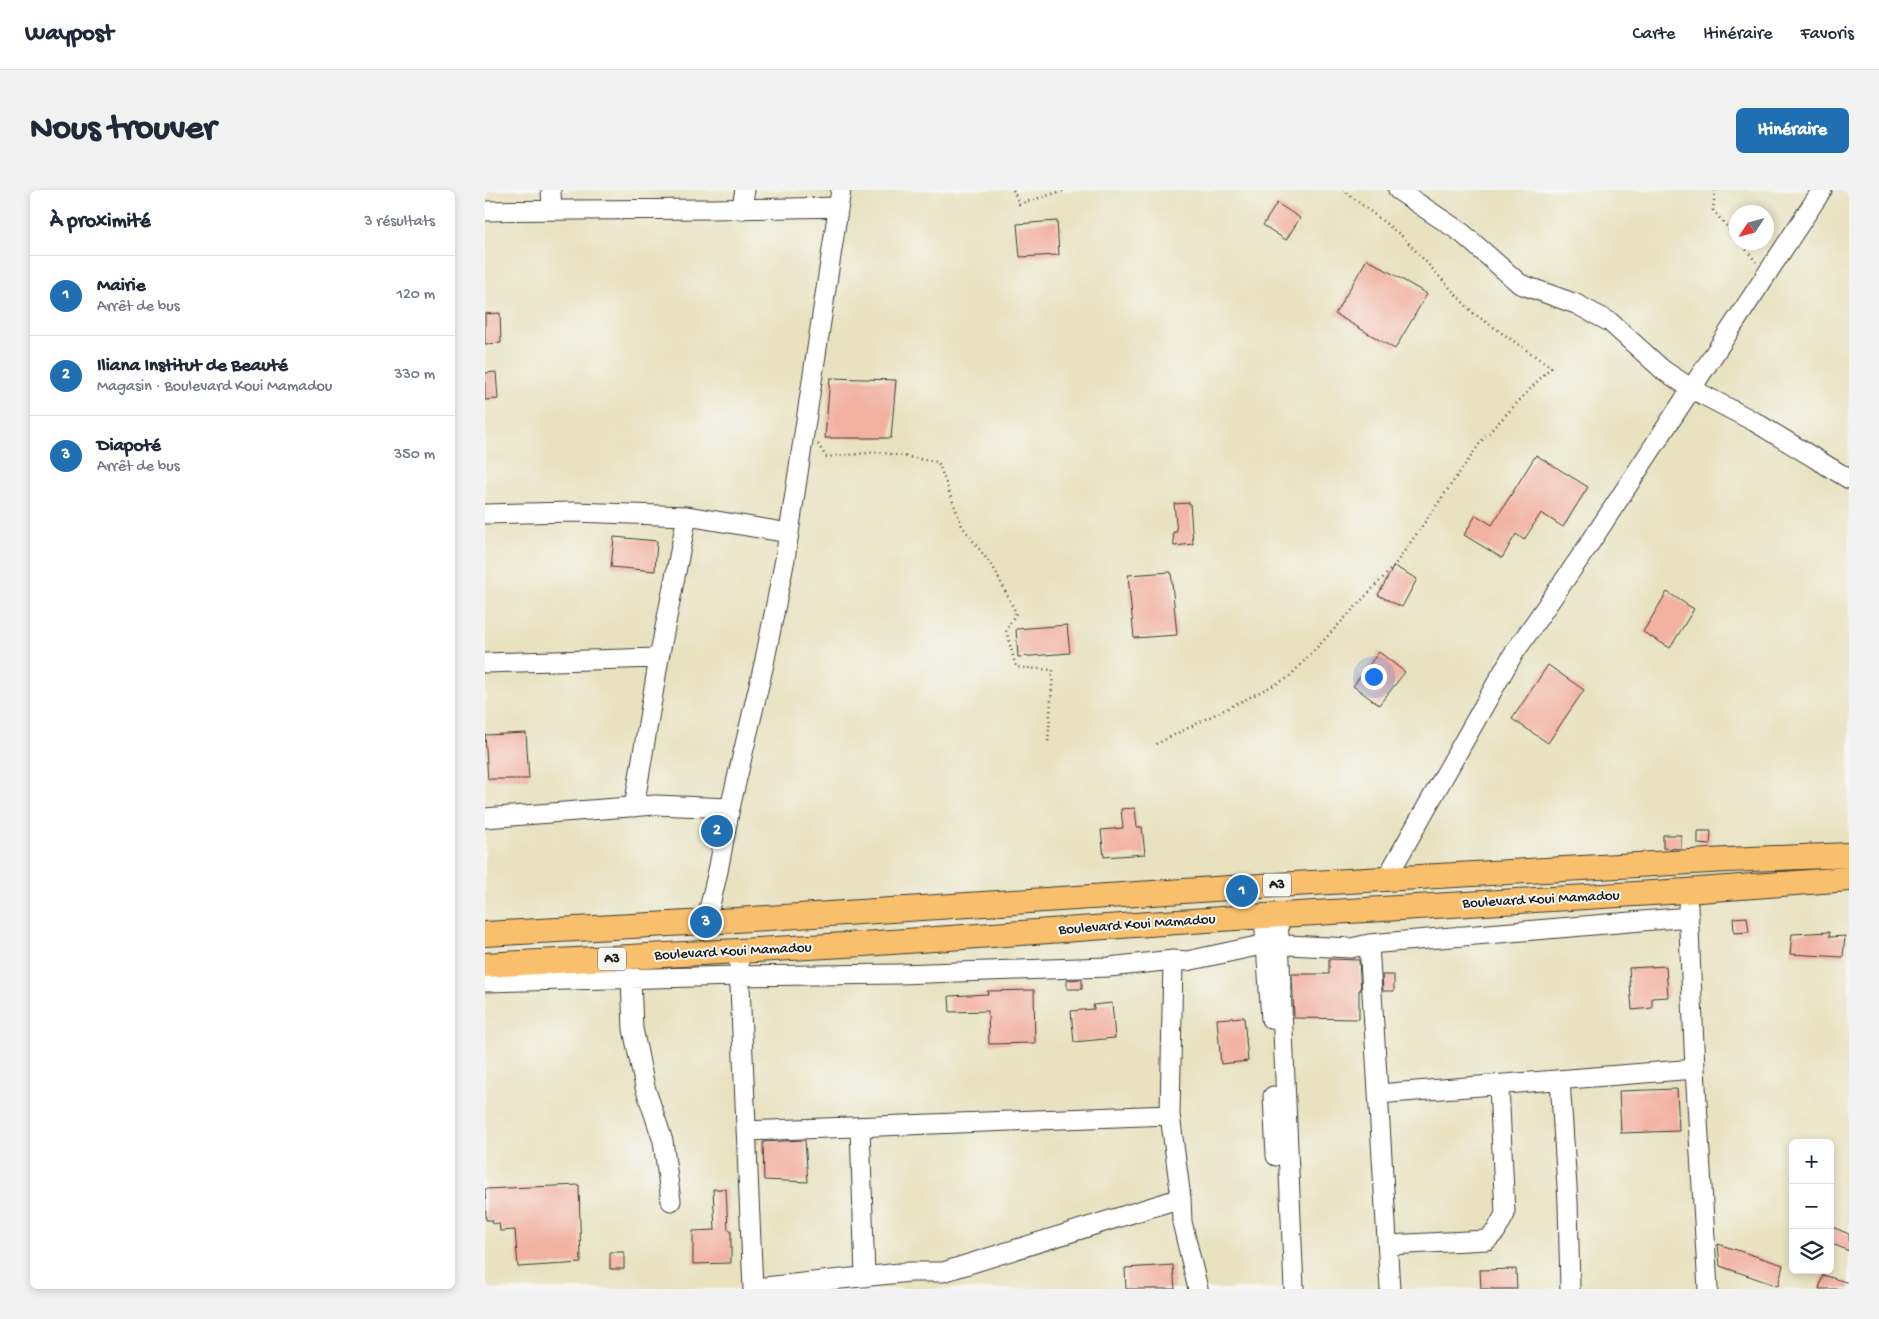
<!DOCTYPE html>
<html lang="fr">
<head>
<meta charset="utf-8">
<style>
	body { margin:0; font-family:"Gochi Hand",sans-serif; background:#f2f2f3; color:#1f2937 }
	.controls { position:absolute; right:15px; bottom:15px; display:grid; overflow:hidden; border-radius:8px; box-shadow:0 2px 8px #0003 }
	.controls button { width:45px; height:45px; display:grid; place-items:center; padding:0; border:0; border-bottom:1px solid #e0e1e3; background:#fff; color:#1f2937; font:25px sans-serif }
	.compass { position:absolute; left:1244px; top:15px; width:45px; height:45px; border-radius:50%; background:#fff; box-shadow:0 2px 8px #0003; rotate:234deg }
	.you { position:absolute; left:888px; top:486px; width:18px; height:18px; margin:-12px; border:4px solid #fff; border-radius:50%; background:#1a73e8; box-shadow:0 0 0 8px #1a73e833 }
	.badge { display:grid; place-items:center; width:32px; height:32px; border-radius:50%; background:#1f6fb2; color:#fff; font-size:16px; font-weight:700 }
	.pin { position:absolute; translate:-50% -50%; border:2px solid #fff; box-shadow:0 1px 5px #0006 }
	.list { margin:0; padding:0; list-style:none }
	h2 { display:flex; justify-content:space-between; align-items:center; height:65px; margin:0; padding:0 20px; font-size:21px }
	h2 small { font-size:16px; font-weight:400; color:#747a83 }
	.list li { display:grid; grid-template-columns:32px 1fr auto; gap:15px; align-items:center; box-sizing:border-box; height:80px; padding:0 20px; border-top:1px solid #e0e1e3 }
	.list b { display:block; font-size:19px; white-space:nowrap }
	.list p { margin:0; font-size:16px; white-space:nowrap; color:#747a83 }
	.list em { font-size:16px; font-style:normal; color:#747a83 }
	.icon { flex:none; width:28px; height:28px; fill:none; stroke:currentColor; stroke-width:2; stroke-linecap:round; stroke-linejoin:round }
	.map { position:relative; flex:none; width:1364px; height:1099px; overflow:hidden; border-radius:8px }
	header { display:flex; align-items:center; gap:30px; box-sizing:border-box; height:70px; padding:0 25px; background:#fff; border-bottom:1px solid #e0e1e3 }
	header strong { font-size:24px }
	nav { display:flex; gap:28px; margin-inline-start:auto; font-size:18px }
	.intro { display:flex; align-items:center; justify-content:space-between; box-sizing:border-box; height:120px; padding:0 30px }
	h1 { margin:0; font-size:35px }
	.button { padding:12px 22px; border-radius:8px; background:#1f6fb2; color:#fff; font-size:18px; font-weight:700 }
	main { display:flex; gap:30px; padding:0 30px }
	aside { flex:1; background:#fff; border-radius:8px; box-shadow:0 2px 8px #0003 }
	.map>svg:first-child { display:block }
	.building { fill:#f2b1a1 }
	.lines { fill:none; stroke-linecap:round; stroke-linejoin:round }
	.minor-casing { stroke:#3b3a35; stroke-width:21 }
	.major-casing { stroke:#3b3a35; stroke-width:26 }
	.path { stroke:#3b3a35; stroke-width:2.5; stroke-dasharray:1 4; stroke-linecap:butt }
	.minor { stroke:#fff; stroke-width:19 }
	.major { stroke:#f8bf6c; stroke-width:24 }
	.labels { text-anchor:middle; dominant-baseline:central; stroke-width:4; stroke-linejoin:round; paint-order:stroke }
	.shield { fill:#f6f6f2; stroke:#5d5d5c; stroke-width:1 }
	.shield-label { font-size:14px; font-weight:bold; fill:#1c1c1c }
	.street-label { font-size:15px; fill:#1c1c1c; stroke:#f6f6f2 }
</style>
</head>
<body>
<header>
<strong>Waypost</strong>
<nav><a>Carte</a><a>Itinéraire</a><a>Favoris</a></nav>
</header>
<div class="intro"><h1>Nous trouver</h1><a class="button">Itinéraire</a></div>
<main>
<aside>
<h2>À proximité<small>3 résultats</small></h2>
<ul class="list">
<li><span class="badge">1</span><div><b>Mairie</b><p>Arrêt de bus</p></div><em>120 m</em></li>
<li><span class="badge">2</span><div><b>Iliana Institut de Beauté</b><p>Magasin · Boulevard Koui Mamadou</p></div><em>330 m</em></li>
<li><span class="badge">3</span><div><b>Diapoté</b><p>Arrêt de bus</p></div><em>350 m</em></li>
</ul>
</aside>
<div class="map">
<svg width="1364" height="1099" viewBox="0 0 1364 1099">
	<rect width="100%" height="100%" fill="#f6f6f2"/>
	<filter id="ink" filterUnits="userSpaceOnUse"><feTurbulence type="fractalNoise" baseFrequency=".02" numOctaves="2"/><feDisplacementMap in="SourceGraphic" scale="10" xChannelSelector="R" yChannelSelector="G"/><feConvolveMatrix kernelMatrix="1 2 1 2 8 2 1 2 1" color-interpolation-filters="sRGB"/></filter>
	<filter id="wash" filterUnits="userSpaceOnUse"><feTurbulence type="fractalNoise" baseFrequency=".0096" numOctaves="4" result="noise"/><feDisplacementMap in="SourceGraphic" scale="20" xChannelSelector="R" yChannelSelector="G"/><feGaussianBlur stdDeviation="1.12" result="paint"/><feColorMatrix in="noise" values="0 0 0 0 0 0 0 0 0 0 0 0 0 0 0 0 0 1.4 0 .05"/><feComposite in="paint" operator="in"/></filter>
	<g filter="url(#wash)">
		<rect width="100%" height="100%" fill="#e8e2c0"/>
		<g id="blocks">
			<path class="building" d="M792,13L815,28L801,50L778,35Z
				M572,31L574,65L535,67L532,34Z
				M882,69L942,104L910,159L850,124Z
				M15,123L16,153L0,154V124Z
				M11,182L13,209L0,210V183Z
				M345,188L411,190L406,248H340Z
				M1051,265L1103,297L1078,337L1056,323L1039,350L1031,344L1017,368L979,345L991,325L1007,335Z
				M705,313L708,354L689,356L688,342H692L689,314Z
				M129,347L172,351L170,381L126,377Z
				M909,376L932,389L917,417L893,405Z
				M686,382L692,445L649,448L643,385Z
				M1182,402L1209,419L1185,458L1158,442Z
				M582,435L585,463L533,467L531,439Z
				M894,462L920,482L894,515L868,496Z
				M1063,475L1099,500L1063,553L1027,529Z
				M41,543L44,589H3L0,545Z
				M650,618L652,637H657L660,664L619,667L616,640L638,638L636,619Z
				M1213,641H1226L1225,655L1213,654Z
				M1178,645H1196V659L1178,658Z
				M1262,727L1264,742L1249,743L1248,728Z
				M1344,742L1345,747L1360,746L1358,767L1305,764L1307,744Z
				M844,769L874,770L876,800H874V829L809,828L807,784H844Z
				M1181,776L1183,807L1167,808V818L1147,820L1144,778Z
				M897,785H909V801H898Z
				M597,789V799H582V790Z
				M549,800L550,853L504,854L503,821L465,822L464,806L503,804L502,801Z
				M627,813L630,848L589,852L586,821L609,819L608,815Z
				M759,827L763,871L736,874L732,829Z
				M1192,899L1194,941L1136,943L1134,901Z
				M320,950L323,992L279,990L278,952Z
				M94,995L96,1073L33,1077L30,1040L15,1041L14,1033L8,1034L7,1030H1L0,999Z
				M228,999H241L243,1040H246V1073L208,1074V1041L230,1040Z
				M1345,1036L1364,1044V1061L1345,1053Z
				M1233,1054L1298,1075L1293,1096L1235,1076Z
				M125,1062H139V1079H125Z
				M688,1075L690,1099H641L640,1078Z
				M1031,1079L1032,1099H996L995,1080Z
				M1338,1085L1364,1093V1099H1334Z"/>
		</g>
	</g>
	<g filter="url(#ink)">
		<use href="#blocks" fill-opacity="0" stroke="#3b3a35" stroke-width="1"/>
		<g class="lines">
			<g class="minor-casing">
				<path id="minor" d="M66,0L67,20
					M913,0L977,43L1035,94L1091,114L1125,132L1178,180L1207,199L1270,232L1364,289
					M256,20L260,0
					M0,21C117,19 235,20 352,17
					M0,324L89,322L202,326L304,343
					M0,473L174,468
					M149,617L174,468L202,326
					M0,628L170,615L245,618
					M901,689L1027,466L1103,356L1337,0
					M1203,716L1210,879L1223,1099
					M793,725L809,1099
					M779,726L786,829
					M221,732L233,681L245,618L279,474L300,369L356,0
					M884,754L905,1099
					M688,770L685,925L696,1008L697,1032L713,1099
					M254,773L268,1099
					M146,789L148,839L160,897L178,951L186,1011
					M0,792L254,786L414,784L624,777L688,770L702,771L781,754L866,758L884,754L1204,727
					M1075,890L1083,1012L1085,1099
					M893,904L1210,879
					M788,906L791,966
					M375,937L380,1087
					M261,941L685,925
					M903,1055L1002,1050L1011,1041L1020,1024L1014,895
					M268,1098L425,1082H458L696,1008"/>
			</g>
			<g class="major-casing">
				<path id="major" d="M0,744L221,732L791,695L1242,670L1364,665
					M0,775L378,754L779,726L1201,701L1364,689"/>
			</g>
			<path class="path" d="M528,0L534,14L581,0
				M1230,0L1228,20L1252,49
				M1255,52L1271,72
				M333,254L341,267L393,262L453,272L477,336L510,380L531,423L521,440L531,477L568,480L563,554
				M671,554L803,488L909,376L998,249L1066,177L988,123L918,47L858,0"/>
			<use href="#minor" class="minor"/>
			<use href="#major" class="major"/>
		</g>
	</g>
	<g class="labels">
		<g class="shield">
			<rect x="778" y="683.5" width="28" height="23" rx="4"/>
			<rect x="113" y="757.5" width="28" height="23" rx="4"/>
		</g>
		<g class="shield-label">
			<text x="792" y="695">A3</text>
			<text x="127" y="769">A3</text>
		</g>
		<g class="street-label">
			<text transform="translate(1056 710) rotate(-3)">Boulevard Koui Mamadou</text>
			<text transform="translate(652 735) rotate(-4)">Boulevard Koui Mamadou</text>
			<text transform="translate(248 762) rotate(-3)">Boulevard Koui Mamadou</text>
		</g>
	</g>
</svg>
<div class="controls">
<button>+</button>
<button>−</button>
<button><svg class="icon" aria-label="layers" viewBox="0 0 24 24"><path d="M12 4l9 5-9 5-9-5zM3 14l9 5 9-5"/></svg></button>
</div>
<svg class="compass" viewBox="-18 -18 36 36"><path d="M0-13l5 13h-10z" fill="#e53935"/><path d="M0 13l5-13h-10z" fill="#747a83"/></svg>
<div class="you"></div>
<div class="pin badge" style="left:757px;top:701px">1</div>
<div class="pin badge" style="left:232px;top:641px">2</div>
<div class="pin badge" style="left:221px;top:732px">3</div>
</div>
</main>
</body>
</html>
